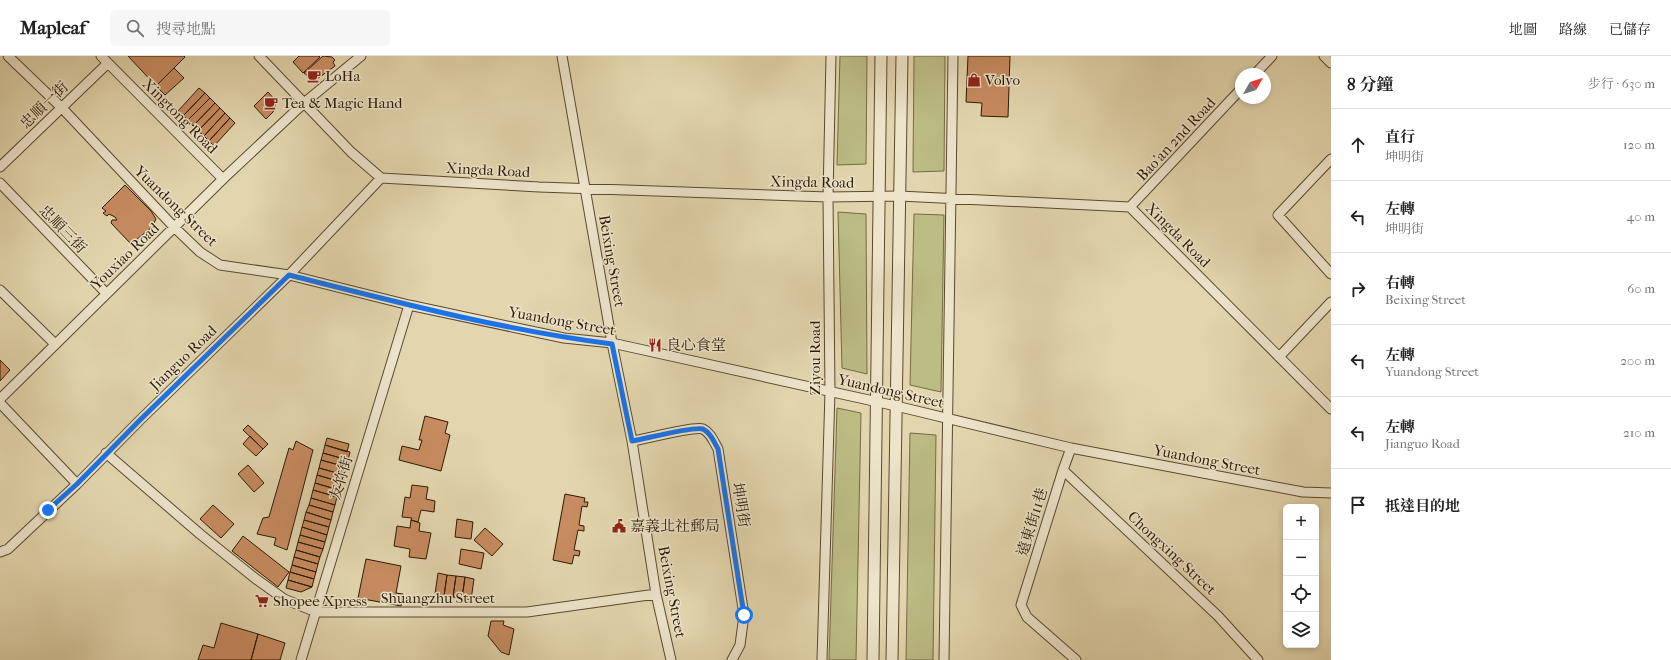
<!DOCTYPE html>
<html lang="zh-TW">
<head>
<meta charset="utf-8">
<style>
	body { margin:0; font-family:"IM FELL French Canon","Noto Serif TC",serif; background:#f6f6f6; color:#202124 }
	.controls { position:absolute; right:12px; bottom:12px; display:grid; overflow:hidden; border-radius:6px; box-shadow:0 2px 6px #0003 }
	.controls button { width:36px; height:36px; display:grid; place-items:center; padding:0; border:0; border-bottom:1px solid #e0e0e0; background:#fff; color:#202124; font:20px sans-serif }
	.compass { position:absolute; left:1235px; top:12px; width:36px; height:36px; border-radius:50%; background:#fff; box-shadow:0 2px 6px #0003; rotate:51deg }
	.stop { position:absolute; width:12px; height:12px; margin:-9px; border:3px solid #1a73e8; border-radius:50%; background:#fff }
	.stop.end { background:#1a73e8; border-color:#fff; box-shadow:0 1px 4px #0008 }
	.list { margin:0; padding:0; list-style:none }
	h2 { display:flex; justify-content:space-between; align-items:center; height:52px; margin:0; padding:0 16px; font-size:17px }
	h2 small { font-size:13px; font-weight:400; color:#757577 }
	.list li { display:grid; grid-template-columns:26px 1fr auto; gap:12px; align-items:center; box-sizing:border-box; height:72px; padding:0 16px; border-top:1px solid #e0e0e0 }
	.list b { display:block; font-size:15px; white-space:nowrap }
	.list p { margin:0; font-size:13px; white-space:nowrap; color:#757577 }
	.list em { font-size:13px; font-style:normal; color:#757577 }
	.icon { flex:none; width:22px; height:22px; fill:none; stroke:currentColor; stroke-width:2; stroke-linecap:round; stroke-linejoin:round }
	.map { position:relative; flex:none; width:1331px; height:604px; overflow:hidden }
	header { display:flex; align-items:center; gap:24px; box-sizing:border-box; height:56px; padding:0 20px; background:#fff; border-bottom:1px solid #e0e0e0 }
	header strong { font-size:19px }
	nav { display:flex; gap:22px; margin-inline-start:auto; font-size:14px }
	.search { width:280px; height:36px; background:#f6f6f6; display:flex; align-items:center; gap:10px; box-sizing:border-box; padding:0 14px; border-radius:6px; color:#757577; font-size:15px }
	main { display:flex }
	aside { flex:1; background:#fff }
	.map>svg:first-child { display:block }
	.green { fill:#bcbc85; stroke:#746b44 }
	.building { fill:#c78c60; stroke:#2c1a03 }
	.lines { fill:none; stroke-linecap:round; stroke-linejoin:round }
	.minor-casing { stroke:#5a492e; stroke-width:11 }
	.tertiary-casing { stroke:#5a492e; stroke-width:13 }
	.minor { stroke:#ede4ca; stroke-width:9 }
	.tertiary { stroke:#ede4ca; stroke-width:11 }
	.route { stroke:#1a73e8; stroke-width:5 }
	.labels { text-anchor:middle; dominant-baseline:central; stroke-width:3; stroke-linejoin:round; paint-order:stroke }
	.poi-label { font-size:15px; fill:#2c1a03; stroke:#ede4ca; text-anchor:start }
	.street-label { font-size:15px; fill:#2c1a03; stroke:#ede4ca }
</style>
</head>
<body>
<header>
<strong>Mapleaf</strong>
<div class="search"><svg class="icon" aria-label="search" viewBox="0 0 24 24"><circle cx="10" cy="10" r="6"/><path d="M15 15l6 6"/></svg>搜尋地點</div>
<nav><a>地圖</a><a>路線</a><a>已儲存</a></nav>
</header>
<main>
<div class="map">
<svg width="1331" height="604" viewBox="0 0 1331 604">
	<rect width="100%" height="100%" fill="#e3d6ae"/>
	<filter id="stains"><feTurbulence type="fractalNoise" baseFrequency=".005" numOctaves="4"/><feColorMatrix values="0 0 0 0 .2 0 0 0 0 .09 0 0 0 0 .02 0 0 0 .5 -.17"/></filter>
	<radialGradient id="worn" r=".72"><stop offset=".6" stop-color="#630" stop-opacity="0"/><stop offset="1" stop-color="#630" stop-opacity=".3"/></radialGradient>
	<path class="green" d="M840,0H867L866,108L837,109Z
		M914,0H945L944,115L913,116Z
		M838,156L866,158L867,318L842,312Z
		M914,158L944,159L941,336L910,329Z
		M837,352L861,357L856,604H829Z
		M910,377L936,379L933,604H906Z"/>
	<path class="building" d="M128,0H184L185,1L156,30Z
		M299,0H319L320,1L303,17L293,6Z
		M323,0L332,1L335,4L333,6L335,10L317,23L310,22L304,17Z
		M968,0H1010L1008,61L981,60L982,47L966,46Z
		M174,12L184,22L165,39L156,30Z
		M199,32L205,37L183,60L178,55Z
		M268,36L275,44V50L273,56L266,63L254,50Z
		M205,37L210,42L188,64L183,60Z
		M210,42L215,47L193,70L188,64Z
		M215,47L220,52L198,75L193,70Z
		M220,52L225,57L204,80L198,75Z
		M225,57L230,62L209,85L204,80Z
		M230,62L235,67L214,90L209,85Z
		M125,129L151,155L156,163L152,171L131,188L111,167L112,164H117L115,161L109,158L107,160L103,157L106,155L102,152Z
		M0,304L10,314L0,325Z
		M425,360L448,366L445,377L450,379L441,415L399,404L402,390L419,394L422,384H419Z
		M248,369L268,388L263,393L243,374Z
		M250,380L263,393L256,400L243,388Z
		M327,382L349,388L347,396L325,389Z
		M296,385L313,394L287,494L274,489L276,482L257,478L263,462L269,461L289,392L293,394Z
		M325,389L350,396L348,404L323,397Z
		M323,397L348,404L346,411L321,404Z
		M321,404L346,411L344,419L319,412Z
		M248,409L264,427L254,436L238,418Z
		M319,412L344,419L341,426L317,419Z
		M317,419L341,426L339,434L315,427Z
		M315,427L339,434L337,441L313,434Z
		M412,429L428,431L426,443L435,445L434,456L421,454L418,466L411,464L412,462L402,461L405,441L410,442Z
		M313,434L337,441L335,449L311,442Z
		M565,438L585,442L584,446H588L587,451L582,450L579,469L584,470V475L578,474L574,494L580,495L579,500L574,499L572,508L553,504Z
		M311,442L335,449L333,456L309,449Z
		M213,449L234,468L221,482L200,463Z
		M309,449L333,456L331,464L306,456Z
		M306,456L331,464L329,471L304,464Z
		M457,463L473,466L471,483L455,481Z
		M304,464L329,471L327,479L302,471Z
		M411,464L420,467L419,475L431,477L426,503L409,501L410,493L394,490L397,470L410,472Z
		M302,471L327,479L325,486L300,479Z
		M485,472L503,488L492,500L474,484Z
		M300,479L325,486L323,493L298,486Z
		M243,480L289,516L278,531L232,495Z
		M298,486L323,493L320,501L296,494Z
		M461,493L484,497L481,513L459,508Z
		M296,494L320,501L318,508L294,501Z
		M294,501L318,508L316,516L292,509Z
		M366,503L401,510L396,537L403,538L401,550L358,542Z
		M292,509L316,516L314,523L290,516Z
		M290,516L314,523L312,531L288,524Z
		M438,517L447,519L444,540L435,538Z
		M447,519L456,520L453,541L444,540Z
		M456,520L465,521L462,542L453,541Z
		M465,521L474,523L471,544L462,542Z
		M288,524L312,531L301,536L286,532Z
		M491,565H504L503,569L514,573L509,599L501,596L488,580Z
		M221,567L258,578L251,604H198L203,589L214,592Z
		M258,578L285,587L280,604H251Z"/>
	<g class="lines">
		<g class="minor-casing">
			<path id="minor" d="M8,0L62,52L174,171L200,196L220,209L289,219L409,249L564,282L612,287L896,350L1071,392L1303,436L1331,437
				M101,0L223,123
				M259,0L351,96L381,122L539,131L828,141L899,140L1130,151L1331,353
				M562,0L612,287L632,385L656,538L671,604
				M1324,0L1331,7
				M1255,18L1272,0
				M1331,103L1278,159L1331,218
				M0,111L108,7
				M0,127L106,237
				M1130,151L1241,33
				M0,234L55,288
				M1279,301L1331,246
				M0,343L223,123L304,47L361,0
				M0,347L77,428
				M632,385C645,383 694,370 703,373C711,377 714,386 718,393L744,559L740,589L732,604
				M1071,392L1063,414L1021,549L1027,561L1076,604
				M106,397L200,478L256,523L284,543L316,556H527L656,538
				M1063,414L1218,560L1258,604
				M0,496L8,493L77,428L140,364L289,219L381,122
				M301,604L409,249
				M822,604L830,336L828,141L831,0
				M944,604L953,0"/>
		</g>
		<g class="tertiary-casing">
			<path id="tertiary" d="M873,604L881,0
				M892,604L902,0"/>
		</g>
		<use href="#minor" class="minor"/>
		<use href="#tertiary" class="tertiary"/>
	</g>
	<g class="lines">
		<path class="route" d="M48,454L77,428L140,364L289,219C396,246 503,274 612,288L632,385C645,383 693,370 703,373C711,377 714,386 718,393L744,559"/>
	</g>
	<defs>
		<g id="cafe-bare" transform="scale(1.08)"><path d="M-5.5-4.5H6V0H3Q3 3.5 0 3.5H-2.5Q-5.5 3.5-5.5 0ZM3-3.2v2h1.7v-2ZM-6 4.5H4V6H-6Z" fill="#8f2418" stroke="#ede4ca" stroke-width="2.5" paint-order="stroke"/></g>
		<g id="shop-bare" transform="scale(1.08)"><path d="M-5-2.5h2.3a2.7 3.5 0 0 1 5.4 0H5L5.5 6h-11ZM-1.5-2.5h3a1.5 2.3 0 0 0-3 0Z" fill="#8f2418" stroke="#ede4ca" stroke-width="2.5" paint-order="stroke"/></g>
		<g id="restaurant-bare" transform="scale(1.08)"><path d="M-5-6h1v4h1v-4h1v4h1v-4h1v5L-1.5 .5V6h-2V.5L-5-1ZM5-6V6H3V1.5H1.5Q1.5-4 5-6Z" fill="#8f2418" stroke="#ede4ca" stroke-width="2.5" paint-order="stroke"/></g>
		<g id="civic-bare" transform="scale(1.08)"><path d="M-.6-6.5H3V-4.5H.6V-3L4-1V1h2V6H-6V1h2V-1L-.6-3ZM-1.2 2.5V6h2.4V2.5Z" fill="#8f2418" stroke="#ede4ca" stroke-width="2.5" paint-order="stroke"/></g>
		<g id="supermarket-bare" transform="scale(1.08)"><path d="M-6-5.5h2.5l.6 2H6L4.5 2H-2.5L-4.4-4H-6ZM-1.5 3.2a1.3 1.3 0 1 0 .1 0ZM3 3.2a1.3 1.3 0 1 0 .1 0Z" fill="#8f2418" stroke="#ede4ca" stroke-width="2.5" paint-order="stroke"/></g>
	</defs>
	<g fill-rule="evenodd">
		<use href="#cafe-bare" x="314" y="20"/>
		<use href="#shop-bare" x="974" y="24"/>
		<use href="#cafe-bare" x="271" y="47"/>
		<use href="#restaurant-bare" x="655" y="289"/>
		<use href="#civic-bare" x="619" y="470"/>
		<use href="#supermarket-bare" x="262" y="545"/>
	</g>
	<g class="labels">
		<g class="poi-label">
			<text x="325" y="20">LoHa</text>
			<text x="985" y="24">Volvo</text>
			<text x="282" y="47">Tea &amp; Magic Hand</text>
			<text x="666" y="289">良心食堂</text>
			<text x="630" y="470">嘉義北社郵局</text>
			<text x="273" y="545">Shopee Xpress</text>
		</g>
		<g class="street-label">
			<text transform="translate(44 49) rotate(-44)">忠順一街</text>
			<text transform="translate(180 60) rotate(45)">Xingtong Road</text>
			<text transform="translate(1176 83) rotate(-47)">Bao'an 2nd Road</text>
			<text transform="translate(488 114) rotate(3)">Xingda Road</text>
			<text transform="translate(812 126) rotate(1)">Xingda Road</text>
			<text transform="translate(176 150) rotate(44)">Yuandong Street</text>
			<text transform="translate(63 173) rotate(46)">忠順三街</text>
			<text transform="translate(1178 179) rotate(45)">Xingda Road</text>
			<text transform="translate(125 200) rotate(-44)">Youxiao Road</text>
			<text transform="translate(612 205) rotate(80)">Beixing Street</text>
			<text transform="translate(562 265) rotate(10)">Yuandong Street</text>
			<text transform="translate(183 302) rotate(-44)">Jianguo Road</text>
			<text transform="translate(815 302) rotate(-90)">Ziyou Road</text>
			<text transform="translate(891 335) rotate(13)">Yuandong Street</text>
			<text transform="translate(1207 404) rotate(11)">Yuandong Street</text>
			<text transform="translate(341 422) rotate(-73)">友竹街</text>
			<text transform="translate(741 449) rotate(81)">坤明街</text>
			<text transform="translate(1032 466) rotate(-73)">遠東街11巷</text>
			<text transform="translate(1172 497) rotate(43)">Chongxing Street</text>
			<text transform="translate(672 536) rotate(79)">Beixing Street</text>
			<text x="438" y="542">Shuangzhu Street</text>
		</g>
	</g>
	<rect width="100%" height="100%" filter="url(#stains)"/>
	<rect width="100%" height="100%" fill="url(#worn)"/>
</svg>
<div class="controls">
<button>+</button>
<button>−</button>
<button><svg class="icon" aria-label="locate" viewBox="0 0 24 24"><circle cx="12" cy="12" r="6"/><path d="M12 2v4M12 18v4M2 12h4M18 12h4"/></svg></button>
<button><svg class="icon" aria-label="layers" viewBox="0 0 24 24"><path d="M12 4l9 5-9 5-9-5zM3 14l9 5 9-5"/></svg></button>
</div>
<svg class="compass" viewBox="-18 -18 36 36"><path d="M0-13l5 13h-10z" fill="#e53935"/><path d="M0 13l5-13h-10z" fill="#757577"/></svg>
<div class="stop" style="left:744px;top:559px"></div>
<div class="stop end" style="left:48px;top:454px"></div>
</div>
<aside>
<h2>8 分鐘<small>步行 · 630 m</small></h2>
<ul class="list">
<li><svg class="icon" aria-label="ahead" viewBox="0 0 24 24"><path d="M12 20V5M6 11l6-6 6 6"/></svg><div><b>直行</b><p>坤明街</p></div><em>120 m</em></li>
<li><svg class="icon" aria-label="left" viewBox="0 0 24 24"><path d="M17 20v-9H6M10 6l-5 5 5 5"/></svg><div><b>左轉</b><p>坤明街</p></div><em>40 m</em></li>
<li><svg class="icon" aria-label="right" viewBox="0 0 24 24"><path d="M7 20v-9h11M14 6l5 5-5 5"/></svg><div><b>右轉</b><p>Beixing Street</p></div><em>60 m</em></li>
<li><svg class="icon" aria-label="left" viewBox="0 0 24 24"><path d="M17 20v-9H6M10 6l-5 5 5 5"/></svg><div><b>左轉</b><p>Yuandong Street</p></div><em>200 m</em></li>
<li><svg class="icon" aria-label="left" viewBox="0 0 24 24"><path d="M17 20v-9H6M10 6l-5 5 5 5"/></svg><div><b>左轉</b><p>Jianguo Road</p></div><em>210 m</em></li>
<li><svg class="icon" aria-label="arrive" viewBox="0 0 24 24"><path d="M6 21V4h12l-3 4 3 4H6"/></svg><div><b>抵達目的地</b></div></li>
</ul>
</aside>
</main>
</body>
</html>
